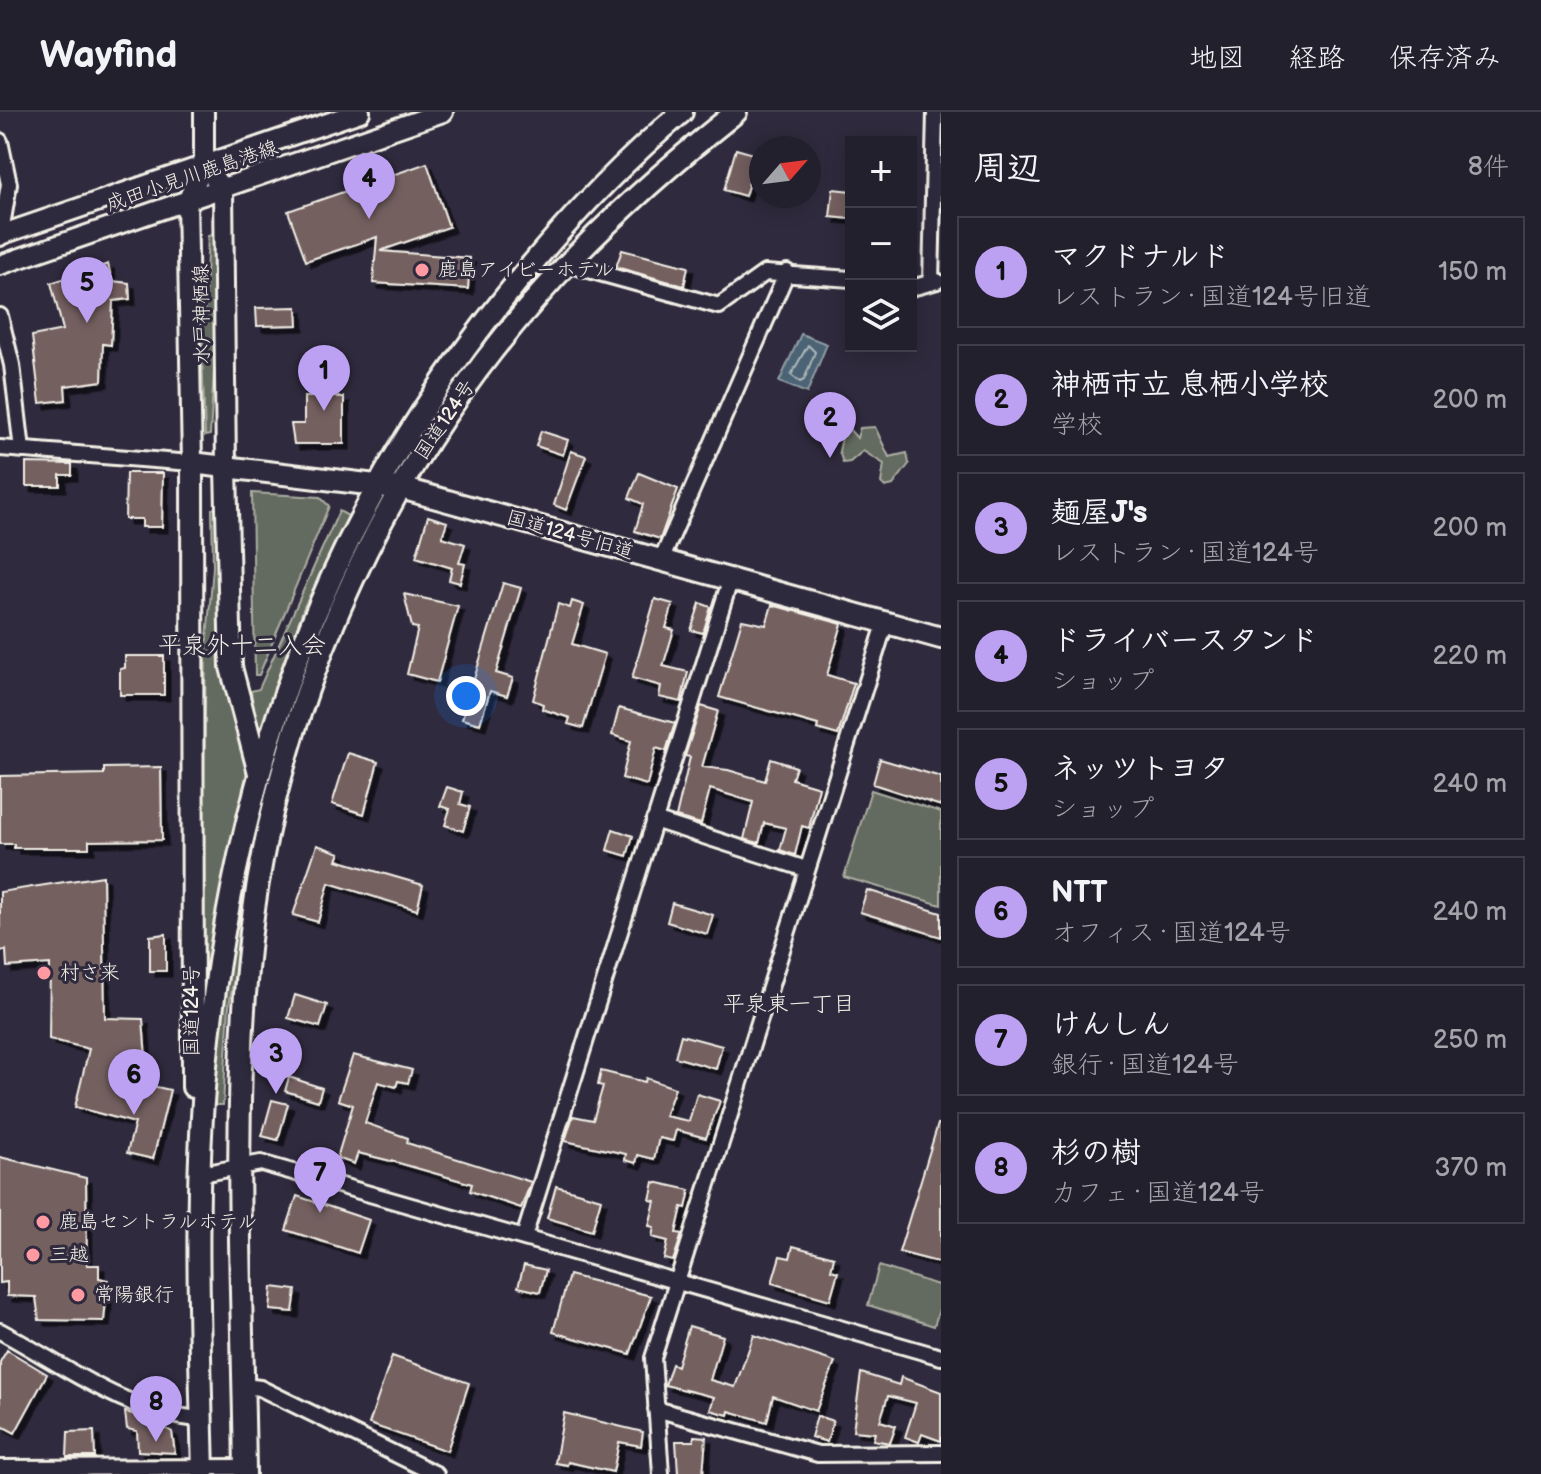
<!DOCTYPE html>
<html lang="ja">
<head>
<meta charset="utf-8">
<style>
	body { margin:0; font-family:"Balsamiq Sans","Klee One",sans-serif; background:#2b2836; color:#f1f3f6 }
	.controls { position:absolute; right:24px; top:24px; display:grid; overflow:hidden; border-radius:0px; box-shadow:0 4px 20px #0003 }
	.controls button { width:72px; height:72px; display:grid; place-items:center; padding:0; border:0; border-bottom:2px solid #403e4a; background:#23202e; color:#f1f3f6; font:40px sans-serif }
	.compass { position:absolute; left:749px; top:24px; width:72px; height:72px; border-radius:50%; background:#23202e; box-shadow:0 4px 20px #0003; rotate:62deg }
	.you { position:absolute; left:466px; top:584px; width:28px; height:28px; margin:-20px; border:6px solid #fff; border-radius:50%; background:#1a73e8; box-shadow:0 0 0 12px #1a73e833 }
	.badge { display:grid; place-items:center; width:52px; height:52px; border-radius:50%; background:#bca0f2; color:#111; font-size:26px; font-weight:700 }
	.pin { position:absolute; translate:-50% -66px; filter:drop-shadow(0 2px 4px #0008) }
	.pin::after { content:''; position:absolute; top:42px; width:28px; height:24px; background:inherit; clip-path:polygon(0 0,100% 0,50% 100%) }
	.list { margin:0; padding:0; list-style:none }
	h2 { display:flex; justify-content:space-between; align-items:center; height:104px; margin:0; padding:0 32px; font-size:34px }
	h2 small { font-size:26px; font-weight:400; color:#a3a3aa }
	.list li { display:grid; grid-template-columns:52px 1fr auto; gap:24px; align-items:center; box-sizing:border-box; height:112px; margin:0 16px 16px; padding:0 16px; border:2px solid #403e4a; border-radius:0px }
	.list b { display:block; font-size:30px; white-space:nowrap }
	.list p { margin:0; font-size:26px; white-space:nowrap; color:#a3a3aa }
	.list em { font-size:26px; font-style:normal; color:#a3a3aa }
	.icon { flex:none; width:44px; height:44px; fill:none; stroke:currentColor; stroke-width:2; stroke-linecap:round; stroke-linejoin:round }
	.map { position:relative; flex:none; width:941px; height:1362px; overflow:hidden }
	header { display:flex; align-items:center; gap:48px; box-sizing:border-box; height:112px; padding:0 40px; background:#23202e; border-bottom:2px solid #403e4a }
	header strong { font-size:38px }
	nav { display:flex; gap:44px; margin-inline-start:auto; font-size:28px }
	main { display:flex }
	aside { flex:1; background:#23202e }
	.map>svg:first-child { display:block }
	.green { fill:#636a5e; stroke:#acaea3; stroke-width:2 }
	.water { fill:#4b6475; stroke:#8f9ca3; stroke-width:2 }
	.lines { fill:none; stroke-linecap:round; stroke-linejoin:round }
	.shore { stroke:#b0b9ba; stroke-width:2 }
	.building { fill:#746061; stroke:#f4f1e8; stroke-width:2; filter:url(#shadow) }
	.minor-casing { stroke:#f4f1e8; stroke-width:20 }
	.major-casing { stroke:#f4f1e8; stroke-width:24 }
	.highway-casing { stroke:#f4f1e8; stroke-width:26 }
	.minor { stroke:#2f2a3d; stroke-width:14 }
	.major { stroke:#2f2a3d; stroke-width:18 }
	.highway { stroke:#2f2a3d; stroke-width:20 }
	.poi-dot { fill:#ff9aa2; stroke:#2f2a3d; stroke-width:3 }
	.labels { text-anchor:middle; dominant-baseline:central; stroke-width:6; stroke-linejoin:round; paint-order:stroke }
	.street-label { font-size:20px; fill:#f4f1e8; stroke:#2f2a3d }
	.poi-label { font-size:20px; fill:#f4f1e8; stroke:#2f2a3d; text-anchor:start }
	.neighbourhood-label { font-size:22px; fill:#f4f1e8; stroke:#2f2a3d }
	.quarter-label { font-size:24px; fill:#f4f1e8; stroke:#2f2a3d }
</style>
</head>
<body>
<header>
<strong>Wayfind</strong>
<nav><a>地図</a><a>経路</a><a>保存済み</a></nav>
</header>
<main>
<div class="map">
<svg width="941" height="1362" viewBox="0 0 941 1362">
	<defs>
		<filter id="shadow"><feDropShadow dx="5.5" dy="5.5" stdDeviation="0" flood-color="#0009"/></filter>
	</defs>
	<rect width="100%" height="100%" fill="#2f2a3d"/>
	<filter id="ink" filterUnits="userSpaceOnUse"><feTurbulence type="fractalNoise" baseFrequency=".0125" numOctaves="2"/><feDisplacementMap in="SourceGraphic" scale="16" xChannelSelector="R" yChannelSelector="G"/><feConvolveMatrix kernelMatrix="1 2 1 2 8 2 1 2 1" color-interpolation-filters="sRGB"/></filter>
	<g filter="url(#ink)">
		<path class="green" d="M215,122L217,209L210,323L205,324L202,238L208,124Z
			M875,315L889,345L907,341L909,352L893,373L885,375L881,371L884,352L863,339L850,350L843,351L839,339L843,321L849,317L857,326L860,316Z
			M252,381L320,385L329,394L259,563H255Z
			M219,395L228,577L247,658L207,857L201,856L206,538L213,455L212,397Z
			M339,399L350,405L304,495L260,624H257L251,579L259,577Z
			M871,678L941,700V793L844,765Z
			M239,788L247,790L229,894L223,993H215L221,882Z
			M879,1154L941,1174V1192L934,1214L868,1193Z"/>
		<path class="water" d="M801,222L827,232L807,281L779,270Z"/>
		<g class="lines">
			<path class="shore" d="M808,233L815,240L804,268L800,270L791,263Z"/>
		</g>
		<path class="building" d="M736,37L757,43L745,84L724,78Z
			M427,51L449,115L380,139L470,146L468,177L373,171L377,125L306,149L288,99Z
			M833,77L851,79V107L830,105Z
			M622,138L688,155L684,174L616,155Z
			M108,152L112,169L129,171L130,187L113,189L111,233L103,232L102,269L65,274L66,288L40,291L32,224L63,218L51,171Z
			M297,195L298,213L257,214L256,196Z
			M304,285H344V332H294L291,312H304Z
			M541,319L568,328L563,343L536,334Z
			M571,339L586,344L566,398L554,393Z
			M26,351L72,352V363H60V374H26Z
			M126,361H163L162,415H142V407H125Z
			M639,361L678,377L660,427L635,419L643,392L629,386Z
			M428,404L447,410L442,425L465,432L459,451L465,452L460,471L449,468L452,456L416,445Z
			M503,471L521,476L496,561L513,566L507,584L490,579L480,612L462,607Z
			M404,482L458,494L437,570L407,562L418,516L412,515Z
			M655,487L673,492L666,516L674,518L663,554L688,560L681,590L659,585L661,574L632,566Z
			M572,489L584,493L572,532L605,542L583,616L568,612L570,606L542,597L543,592L533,588L558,492L570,496Z
			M700,491L711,495L703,521L691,518Z
			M772,493L842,512L827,563L854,571L838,623L817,617L818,613L719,585L742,508L766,513Z
			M125,544H164V583H120V557L125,556Z
			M701,594L718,599L702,655L728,658L765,669L771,647L796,655L792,667L819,675L809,716L802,714L795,743L780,738L786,716L764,711L759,731L744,727L753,690L710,677L701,712L676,705L690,645L685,644Z
			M619,596L675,611L666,639L656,636L647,673L622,666L631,629L612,623Z
			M348,641L378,650L364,702L332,692Z
			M880,647L941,665V694L873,672Z
			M161,655L162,728L89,729V736H14V732H0V664L104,662V656Z
			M447,675L463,680L460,692L470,695L463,719L445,713L450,697L440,694Z
			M613,717L633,724L627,744L607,738Z
			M317,733L340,741L337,748L423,773L417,798L329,771L318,810L293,803Z
			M103,764L105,906L143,907L148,973L170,978L153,1047L127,1041L135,1011L75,995L89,937L49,927L50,852L7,855L6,838L0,839V780Z
			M867,778L941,801V825L860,800Z
			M672,791L713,803L707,822L667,810Z
			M166,822V859H150V824Z
			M295,883L327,893L320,915L288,906Z
			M681,923L722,934L716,957L675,945Z
			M353,943L412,958L408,971L398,969L396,975L378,970L365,1011L408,1026L407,1031L531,1070L521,1096L470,1079L472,1072L395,1050L358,1041L354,1052L337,1046L353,993L338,988Z
			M601,959L645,970L646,966L675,976L665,1004L689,1009L697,982L720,989L706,1026L676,1018L673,1029L659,1026L654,1047L638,1043L636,1051L625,1048L626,1042L565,1029L573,1004L593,1008L603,974L598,973Z
			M289,965L322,976L318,989L285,979Z
			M272,988L288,992L278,1028L262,1024Z
			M938,1012H941V1151L899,1140Z
			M0,1045L86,1066L87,1153H99V1166L108,1168L104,1209L39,1208L36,1185L7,1184V1170L0,1171Z
			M654,1070L690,1078L686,1096L682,1095L676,1121L682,1122L673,1149L664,1147L668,1129L652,1125L654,1115L649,1114L655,1089L650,1088Z
			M556,1074L601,1087L592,1119L547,1106Z
			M297,1084L369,1108L358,1141L286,1118Z
			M793,1134L834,1145L831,1158L838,1160L830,1188L772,1171L780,1144L790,1146Z
			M524,1153L546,1158L540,1180L518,1175Z
			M569,1163L651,1184L630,1242L553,1220Z
			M272,1175L296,1178L293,1200L270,1198Z
			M689,1214L723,1224L710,1268L735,1275L754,1223L835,1250L816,1299L773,1284L767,1310L729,1299L728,1303L710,1298L714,1285L665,1273L672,1252L677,1254Z
			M7,1238L47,1262L15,1321L0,1313V1250Z
			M392,1244L469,1271L447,1339L369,1312Z
			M861,1261L899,1273L901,1265L941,1280V1329L922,1322L919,1330L905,1325L916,1291L888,1284L880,1309L896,1314L890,1331L873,1328L875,1321L853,1319Z
			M125,1300L147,1306L172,1320L175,1341L138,1339L137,1319L127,1317Z
			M564,1301L643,1320L641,1334L619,1330L613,1360L568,1350L567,1353L555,1351Z
			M817,1304L833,1309L827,1330L811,1325Z
			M94,1319L95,1345H67L68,1320Z
			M694,1324L706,1325L703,1362H678L676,1329H694Z"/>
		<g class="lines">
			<g class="minor-casing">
				<path id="minor" d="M0,29L9,72L0,126
					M567,152L719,194L765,161L851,167
					M931,171L935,0
					M911,176L937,169
					M0,204L12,253L22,338
					M0,336L192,351
					M661,449L787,160
					M654,708L806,757
					M201,1062L261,1051L941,1245
					M524,1125L730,469
					M0,1219C63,1253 130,1304 203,1307
					M244,1274L260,1276L436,1362
					M656,1297L818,1342L941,1341
					M0,1356L245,1355
					M661,1362L653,1246L885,512"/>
			</g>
			<g class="major-casing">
				<path id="major" d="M204,53L223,77L226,357
					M0,123L360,0
					M0,153L443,0
					M192,351L187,89L204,53V0"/>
			</g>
			<g class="highway-casing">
				<path id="highway" d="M226,357L231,555L259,661
					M193,975L192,351L401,376L941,526
					M203,1362C200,1230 193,1086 206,954C234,666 322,413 505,185C558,118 617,55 682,0
					M245,1362C243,1194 232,1025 247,858C268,612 376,366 540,182C599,115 666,56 736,0"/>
			</g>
			<use href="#minor" class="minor"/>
			<use href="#major" class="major"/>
			<use href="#highway" class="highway"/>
		</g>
	</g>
	<g class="poi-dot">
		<circle cx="422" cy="158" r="8"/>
		<circle cx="44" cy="861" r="8"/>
		<circle cx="43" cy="1110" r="8"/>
		<circle cx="33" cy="1143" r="8"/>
		<circle cx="78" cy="1183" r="8"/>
	</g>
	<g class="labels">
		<g class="street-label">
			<text transform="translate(192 64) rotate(-19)">成田小見川鹿島港線</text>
			<text transform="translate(202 202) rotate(-91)">水戸神栖線</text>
			<text transform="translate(445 308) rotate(-56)">国道124号</text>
			<text transform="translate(570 423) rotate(16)">国道124号旧道</text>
			<text transform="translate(192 899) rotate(-90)">国道124号</text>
		</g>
		<g class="poi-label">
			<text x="438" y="158">鹿島アイビーホテル</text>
			<text x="60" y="861">村さ来</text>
			<text x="59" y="1110">鹿島セントラルホテル</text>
			<text x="49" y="1143">三越</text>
			<text x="94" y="1183">常陽銀行</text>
		</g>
		<g class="neighbourhood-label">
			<text x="789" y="892">平泉東一丁目</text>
		</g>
		<g class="quarter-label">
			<text x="242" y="533">平泉外十二入会</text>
		</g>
	</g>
</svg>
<div class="controls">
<button>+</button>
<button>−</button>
<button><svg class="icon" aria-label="layers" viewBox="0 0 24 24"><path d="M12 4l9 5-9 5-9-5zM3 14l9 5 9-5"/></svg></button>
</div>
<svg class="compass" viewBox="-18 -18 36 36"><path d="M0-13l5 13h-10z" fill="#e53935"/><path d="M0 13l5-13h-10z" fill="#a3a3aa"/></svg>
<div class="you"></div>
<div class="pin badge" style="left:324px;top:299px">1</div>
<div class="pin badge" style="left:830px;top:346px">2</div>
<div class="pin badge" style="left:276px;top:982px">3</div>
<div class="pin badge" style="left:369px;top:107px">4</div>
<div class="pin badge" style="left:87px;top:211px">5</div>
<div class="pin badge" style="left:134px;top:1003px">6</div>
<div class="pin badge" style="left:320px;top:1101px">7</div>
<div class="pin badge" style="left:156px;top:1330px">8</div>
</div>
<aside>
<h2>周辺<small>8件</small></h2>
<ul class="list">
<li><span class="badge">1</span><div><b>マクドナルド</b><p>レストラン · 国道124号旧道</p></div><em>150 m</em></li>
<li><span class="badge">2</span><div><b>神栖市立 息栖小学校</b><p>学校</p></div><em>200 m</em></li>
<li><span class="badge">3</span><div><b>麺屋J's</b><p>レストラン · 国道124号</p></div><em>200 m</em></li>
<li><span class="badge">4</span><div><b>ドライバースタンド</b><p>ショップ</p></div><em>220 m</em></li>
<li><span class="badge">5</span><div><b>ネッツトヨタ</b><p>ショップ</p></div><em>240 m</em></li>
<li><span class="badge">6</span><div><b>NTT</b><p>オフィス · 国道124号</p></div><em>240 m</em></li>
<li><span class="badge">7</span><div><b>けんしん</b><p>銀行 · 国道124号</p></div><em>250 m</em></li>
<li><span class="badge">8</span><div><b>杉の樹</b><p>カフェ · 国道124号</p></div><em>370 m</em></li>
</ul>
</aside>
</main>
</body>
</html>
